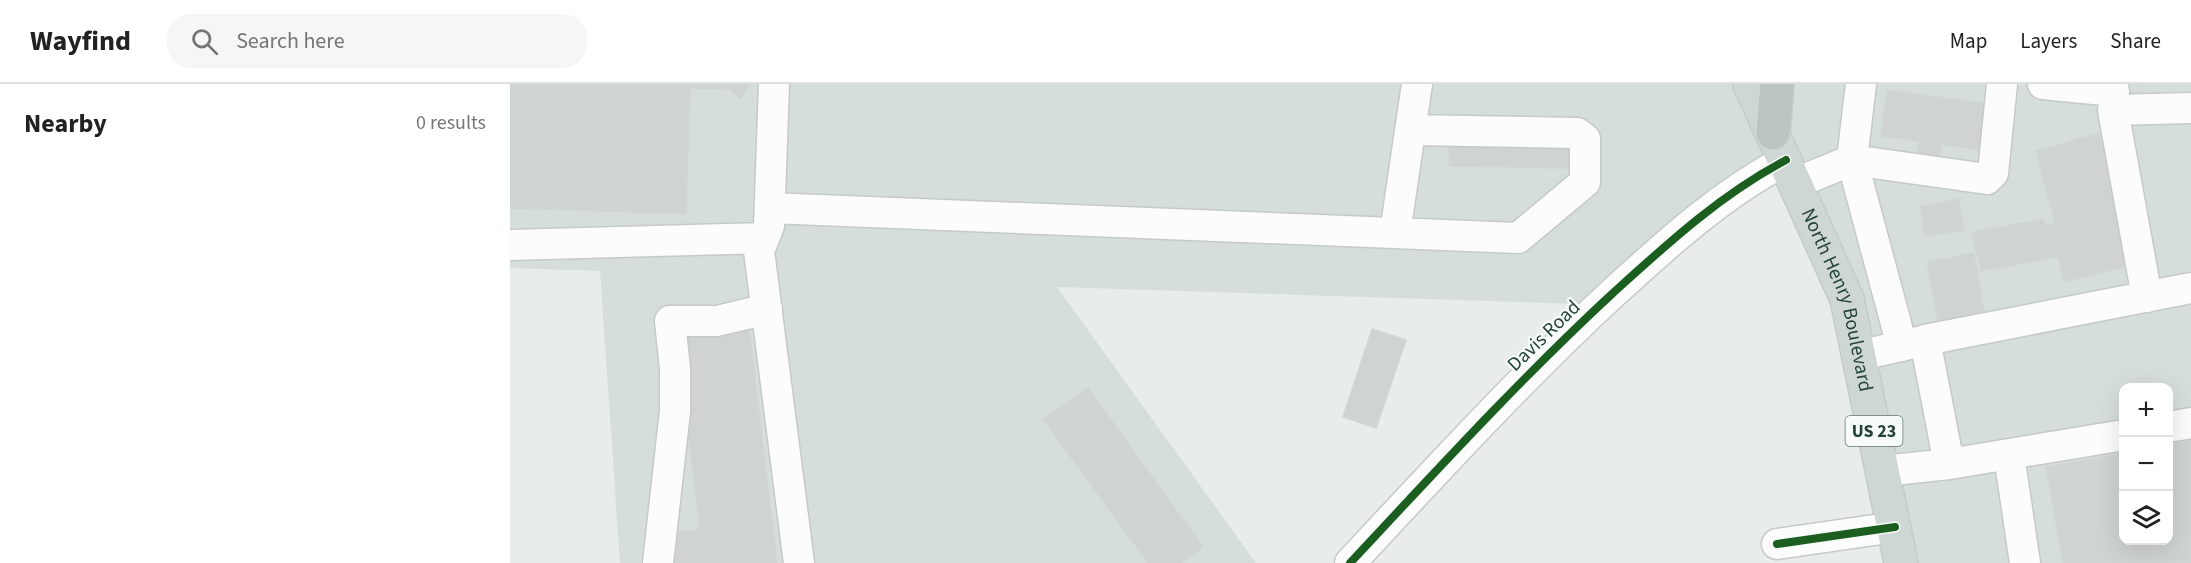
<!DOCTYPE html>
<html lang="en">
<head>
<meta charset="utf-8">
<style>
	body { margin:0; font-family:"Source Sans 3",sans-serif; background:#f6f6f6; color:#222 }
	.controls { position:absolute; right:18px; bottom:18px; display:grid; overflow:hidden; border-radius:12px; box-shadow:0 6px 24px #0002 }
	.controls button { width:54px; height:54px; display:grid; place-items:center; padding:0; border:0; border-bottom:2px solid #e0e0e0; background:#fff; color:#222; font:30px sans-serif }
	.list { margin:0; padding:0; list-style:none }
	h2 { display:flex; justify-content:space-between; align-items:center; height:78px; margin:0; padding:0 24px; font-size:26px }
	h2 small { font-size:20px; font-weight:400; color:#767676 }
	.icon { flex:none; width:33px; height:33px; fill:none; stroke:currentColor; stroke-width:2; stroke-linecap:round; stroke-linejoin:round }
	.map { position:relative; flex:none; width:1681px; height:479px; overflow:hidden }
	header { display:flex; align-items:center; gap:36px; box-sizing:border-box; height:84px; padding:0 30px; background:#fff; border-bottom:2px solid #e0e0e0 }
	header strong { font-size:28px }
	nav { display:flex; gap:33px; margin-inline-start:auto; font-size:21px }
	.search { width:420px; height:54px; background:#f6f6f6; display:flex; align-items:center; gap:15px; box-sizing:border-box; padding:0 21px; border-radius:24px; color:#767676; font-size:22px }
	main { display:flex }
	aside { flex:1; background:#fff }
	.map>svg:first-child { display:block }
	.built { fill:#d6dedb; fill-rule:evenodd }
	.building { fill:#cfd4d2; stroke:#d1d6d4; stroke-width:1.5 }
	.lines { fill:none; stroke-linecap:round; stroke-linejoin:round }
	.minor-casing { stroke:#c5cac8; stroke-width:33 }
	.major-casing { stroke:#c3ccc9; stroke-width:36 }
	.highway-casing { stroke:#c3ccc9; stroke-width:36 }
	.minor { stroke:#fcfcfc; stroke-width:30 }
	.major { stroke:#cfd7d5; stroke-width:33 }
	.highway { stroke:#bcc4c2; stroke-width:33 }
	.cycleway-casing { stroke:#f7fbf9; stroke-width:11 }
	.cycleway { stroke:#1b5e20; stroke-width:8 }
	.labels { text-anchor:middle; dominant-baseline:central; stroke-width:4.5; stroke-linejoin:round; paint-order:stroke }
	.shield { fill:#f7fbf9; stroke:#637a73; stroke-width:1.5 }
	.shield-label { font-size:18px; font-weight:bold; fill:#24423a }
	.street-label { font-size:20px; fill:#24423a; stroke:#f7fbf9 }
</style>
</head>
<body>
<header>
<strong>Wayfind</strong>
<div class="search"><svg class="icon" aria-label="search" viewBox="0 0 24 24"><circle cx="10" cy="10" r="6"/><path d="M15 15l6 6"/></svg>Search here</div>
<nav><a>Map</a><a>Layers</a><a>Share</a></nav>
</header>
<main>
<aside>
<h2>Nearby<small>0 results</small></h2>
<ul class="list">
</ul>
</aside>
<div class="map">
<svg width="1681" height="479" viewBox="0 0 1681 479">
	<rect width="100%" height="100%" fill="#e8edeb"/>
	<path class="built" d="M0,0H1681V479H1387L1361,277L1277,69L1067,220L547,203L746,479H110L90,187L0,184ZM1614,304H1658V456H1614Z"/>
	<path class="building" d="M0,0H241L230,15L220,5L180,4L176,130L0,124Z
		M1377,6L1478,20L1471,66L1371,52Z
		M1415,13L1439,16L1430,72L1407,69Z
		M1589,49L1622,181L1554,198L1548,173L1471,187L1462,148L1533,135L1536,141L1545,139L1526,67Z
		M939,52L1062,54V84L939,82Z
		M1449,115L1454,146L1415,152L1410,122Z
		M1464,169L1475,235L1429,244L1417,178Z
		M239,244L267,479H154L151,450L190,445L167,253Z
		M862,245L896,256L866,344L833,333Z
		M578,304L693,463L671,479H638L533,335Z
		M1681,357V479H1553L1536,383L1614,369V456H1658V361Z"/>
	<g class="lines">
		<g class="minor-casing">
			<path id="minor" d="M264,0L259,142L249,167L289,479
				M1351,0L1342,76L1392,262
				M1533,0L1604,7
				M1286,99L1342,76L1477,95L1483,89L1492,0
				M260,124L1008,154L1075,98V55L1067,49L900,46
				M885,149L907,0
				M0,161L254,154
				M1637,213L1603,26L1681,24
				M1348,272L1412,257
				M1658,343L1681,339
				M1614,351L1439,380L1415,256L1681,204
				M1499,371L1515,479
				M1373,387L1439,380
				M1267,460L1385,443
				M148,479L165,327V285L160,237H207L257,225
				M840,479C926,387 1011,294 1103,209C1158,159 1210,111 1276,76"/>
		</g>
		<g class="major-casing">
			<g id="major">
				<path id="s1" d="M1240,0L1337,215L1391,479"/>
			</g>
		</g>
		<g class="highway-casing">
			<path id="highway" d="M1263,49L1267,0"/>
		</g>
		<use href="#minor" class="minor"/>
		<use href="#major" class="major"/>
		<use href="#highway" class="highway"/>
		<g class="cycleway-casing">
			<path id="cycleway" d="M1267,460L1385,443
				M840,479C926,387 1011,294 1103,209C1158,159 1210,111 1276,76"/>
		</g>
		<use href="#cycleway" class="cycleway"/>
	</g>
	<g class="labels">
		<rect class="shield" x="1335.5" y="332" width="57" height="30" rx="4.5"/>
		<g class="shield-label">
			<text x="1364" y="347">US 23</text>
		</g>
		<g class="street-label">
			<text stroke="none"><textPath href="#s1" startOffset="234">North Henry Boulevard</textPath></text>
			<text transform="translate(1034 252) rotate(-44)">Davis Road</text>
		</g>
	</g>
</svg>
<div class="controls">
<button>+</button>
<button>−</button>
<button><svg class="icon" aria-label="layers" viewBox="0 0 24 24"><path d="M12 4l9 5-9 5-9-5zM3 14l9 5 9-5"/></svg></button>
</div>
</div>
</main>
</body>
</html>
